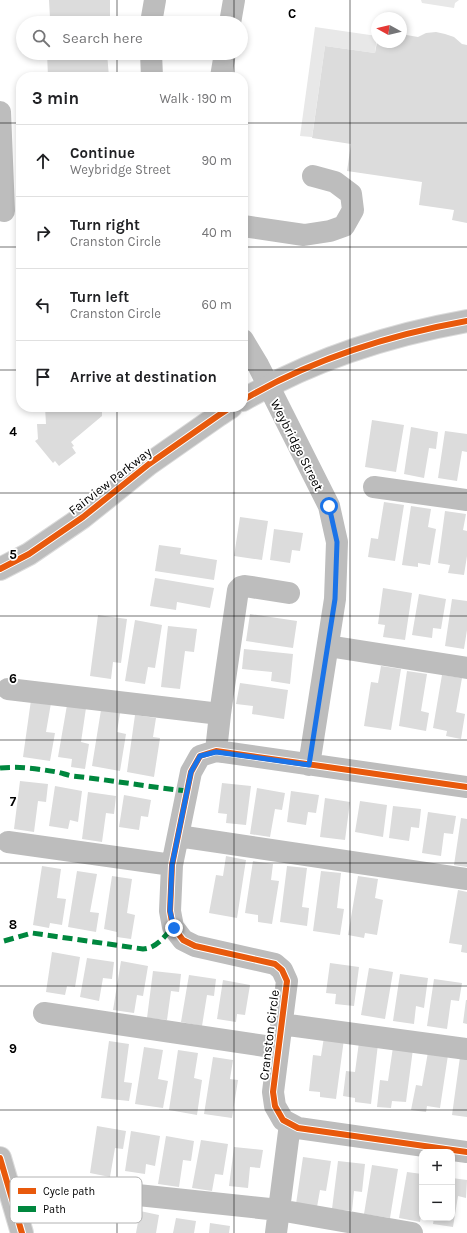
<!DOCTYPE html>
<html lang="en">
<head>
<meta charset="utf-8">
<style>
	body { margin:0; font-family:Karla,sans-serif; background:#f2f2f2; color:#202124 }
	.controls { position:absolute; right:12px; bottom:12px; display:grid; overflow:hidden; border-radius:8px; box-shadow:0 2px 6px #0003 }
	.controls button { width:36px; height:36px; display:grid; place-items:center; padding:0; border:0; border-bottom:1px solid #e0e0e0; background:#fff; color:#202124; font:20px sans-serif }
	.compass { position:absolute; left:371px; top:12px; width:36px; height:36px; border-radius:50%; background:#fff; box-shadow:0 2px 6px #0003; rotate:278deg }
	.stop { position:absolute; width:12px; height:12px; margin:-9px; border:3px solid #1a73e8; border-radius:50%; background:#fff }
	.stop.end { background:#1a73e8; border-color:#fff; box-shadow:0 1px 4px #0008 }
	.list { margin:0; padding:0; list-style:none }
	h2 { display:flex; justify-content:space-between; align-items:center; height:52px; margin:0; padding:0 16px; font-size:17px }
	h2 small { font-size:13px; font-weight:400; color:#757577 }
	.list li { display:grid; grid-template-columns:26px 1fr auto; gap:12px; align-items:center; box-sizing:border-box; height:72px; padding:0 16px; border-top:1px solid #e0e0e0 }
	.list b { display:block; font-size:15px; white-space:nowrap }
	.list p { margin:0; font-size:13px; white-space:nowrap; color:#757577 }
	.list em { font-size:13px; font-style:normal; color:#757577 }
	.icon { flex:none; width:22px; height:22px; fill:none; stroke:currentColor; stroke-width:2; stroke-linecap:round; stroke-linejoin:round }
	.map { position:relative; flex:none; width:467px; height:1233px; overflow:hidden }
	.search { position:absolute; background:#fff; box-shadow:0 2px 6px #0003; left:16px; top:16px; width:232px; height:44px; display:flex; align-items:center; gap:10px; box-sizing:border-box; padding:0 14px; border-radius:22px; color:#757577; font-size:15px }
	.panel { position:absolute; background:#fff; box-shadow:0 2px 6px #0003; left:16px; top:72px; width:232px; height:340px; border-radius:16px }
	.map>svg:first-child { display:block }
	.green { fill:#e8e8e8 }
	.building { fill:#dcdcdc }
	.lines { fill:none; stroke-linecap:round; stroke-linejoin:round }
	.major-casing { stroke:#dbdbdb; stroke-width:24 }
	.minor { stroke:#bdbdbd; stroke-width:22 }
	.major { stroke:#bdbdbd; stroke-width:22 }
	.quiet { stroke:#00873e; stroke-width:5; stroke-dasharray:10 5; stroke-linecap:butt }
	.cycleway-casing { stroke:#fff; stroke-width:8 }
	.cycleway { stroke:#e8590c; stroke-width:6 }
	.route { stroke:#1a73e8; stroke-width:5 }
	.grid { fill:none; stroke:#000; stroke-width:1; stroke-opacity:0.55 }
	.labels { text-anchor:middle; dominant-baseline:central; stroke-width:3.5; stroke-linejoin:round; paint-order:stroke }
	.street-label { font-size:13px; fill:#000; stroke:#fff }
	.key { fill:#fff; stroke:#b2b2b2; stroke-width:1 }
	.key-label { font-size:11px; fill:#000 }
	.grid-label { font-size:13px; text-anchor:middle; font-weight:bold; fill:#000; stroke:#fff; stroke-width:3.5; stroke-linejoin:round; paint-order:stroke }
</style>
</head>
<body>
<div class="map">
<svg width="467" height="1233" viewBox="0 0 467 1233">
	<rect width="100%" height="100%" fill="#fff"/>
	<path class="green" d="M421,0H459L455,3L454,8L422,3Z
		M315,27L377,36L375,53L325,46L312,137L300,136Z"/>
	<path class="building" d="M49,0H110V20H106V23H34L33,19L50,18Z
		M436,32L445,34L454,37L462,44L467,45V223L452,220L454,210L419,205L422,182L347,171L351,144L312,138L325,46L375,53L377,42H401V34L418,37L426,33Z
		M47,53H107L109,77H48Z
		M45,407H102V416L71,442L74,446L72,447L76,453L59,466L55,461L53,463L35,441L38,439L37,424H46Z
		M372,420L404,425L396,472L365,467Z
		M411,427L438,432L436,449L429,448L424,478L404,474Z
		M445,431L467,434V452L462,451L457,481L438,478Z
		M384,502L404,505L395,561L368,557L371,538L378,539Z
		M411,506L431,509L428,527L436,529L430,565L418,563V567L402,565Z
		M445,511L466,514L463,530L467,531V556L464,575L448,573L450,565L438,563Z
		M240,517L268,521L262,560L234,556Z
		M274,529L303,533L300,551L292,550L290,563L270,560Z
		M159,545L181,548L180,554L217,560L214,580L155,571Z
		M155,578L214,588L210,608L177,602L176,610L150,606Z
		M383,588L412,593L405,640L383,637L385,625L378,624Z
		M419,594L446,599L441,629L433,628L432,638L412,635Z
		M452,599L467,601V630L464,649L445,646Z
		M250,614L297,621L293,648L246,641Z
		M98,615L127,619L121,663L113,662L111,679L90,676Z
		M135,620L162,625L155,668L148,667L145,684L125,681Z
		M168,626L197,629L194,652L185,651L180,689L161,687Z
		M244,649L293,654L290,684L271,681L272,672L242,669Z
		M381,666L401,669L391,730L364,726L371,682L378,683Z
		M407,671L427,674L421,711L429,713L426,731L399,726Z
		M442,675L462,678L456,712L465,714L461,739L446,736L447,731L433,728Z
		M240,683L288,690L284,719L252,714L253,706L236,704Z
		M31,700L51,703L46,732L55,733L50,761L23,757Z
		M67,705L86,708L81,742L89,744L85,769L71,767L72,759L58,757Z
		M101,710L120,713L117,732L126,734L120,771L92,766Z
		M135,715L156,718L153,737L160,738L154,777L127,772Z
		M20,781L48,784L46,802L38,801L34,832L14,829Z
		M222,783L251,786L246,825L226,823L227,814L218,813Z
		M55,786L82,791L78,822L70,820L68,829L49,826Z
		M257,788L285,793L282,810L275,809L270,837L250,834Z
		M291,791L319,795L316,813L308,812L306,825L287,822Z
		M88,792L116,796L114,814L106,813L102,842L82,839Z
		M124,795L151,800L148,817L141,816L139,830L119,827Z
		M325,798L350,802L345,840L320,837Z
		M360,801L387,805L383,837L355,832Z
		M393,806L421,809L419,828L411,827L409,841L389,838Z
		M428,812L456,816L453,834L444,833L441,856L422,853Z
		M461,818L467,819V867L454,865Z
		M226,856L246,860L237,918L209,913L216,875L223,876Z
		M253,861L273,864L271,880L279,881L272,924L258,922V915L245,913Z
		M42,866L61,869L57,898L66,899L62,925L50,923L49,928L33,925Z
		M287,866L307,868L302,907L309,908L307,926L280,922Z
		M77,871L97,874L90,912L99,913L96,932L68,927Z
		M321,871L341,873L337,908L344,909L340,935L313,931Z
		M112,876L132,879L127,913L135,915L131,939L117,937V932L104,929Z
		M358,876L378,879L375,898L383,900L377,935L365,933L364,938L348,935Z
		M458,890L467,892V953L461,952L462,945L449,943Z
		M52,952L80,957L75,987L67,986L65,995L46,992Z
		M87,958L114,962L112,979L103,978L99,1001L80,997Z
		M121,961L148,966L143,996L137,995L134,1013L113,1010Z
		M330,963L359,967L354,1006L335,1004L336,994L326,993Z
		M369,968L393,972L385,1019L361,1015Z
		M153,971L181,974L179,992L171,991L167,1020L147,1018Z
		M400,974L428,978L424,1008L416,1006L414,1024L393,1021Z
		M189,975L216,979L214,996L207,995L202,1026L181,1022Z
		M434,979L462,983L459,1001L451,1000L447,1029L427,1026Z
		M223,980L250,985L245,1015L237,1014L236,1022L217,1019Z
		M466,1000H467V1024L463,1023Z
		M324,1037L344,1039L336,1099L320,1097V1092L309,1091L313,1055L321,1056Z
		M109,1041L129,1044L124,1082L132,1083L129,1101L101,1098Z
		M359,1042L378,1044L371,1104L355,1102V1098L343,1096L346,1071L355,1072Z
		M144,1047L163,1050L158,1079L168,1081L163,1108L135,1104Z
		M393,1047L413,1049L406,1102L392,1101L391,1108L377,1107L380,1080L388,1081Z
		M178,1050L198,1053L194,1078L202,1080L197,1115L169,1110Z
		M428,1052L448,1055L440,1108L427,1106L426,1112L411,1110L416,1085L422,1086Z
		M213,1057L233,1060L230,1079L238,1080L232,1118L204,1114Z
		M460,1057L467,1058V1117L452,1115Z
		M97,1126L126,1131L123,1149L115,1148L110,1177L90,1173Z
		M131,1131L160,1136L155,1166L146,1164L145,1174L125,1171Z
		M166,1136L194,1141L191,1161L183,1160L179,1187L158,1184Z
		M201,1140L228,1144L223,1175L215,1174L212,1191L192,1188Z
		M234,1147L263,1150L260,1168L250,1167L248,1188L229,1186Z
		M303,1157L331,1161L326,1191L320,1190L317,1207L296,1204Z
		M338,1161L365,1164L362,1192L354,1191L352,1211L332,1209Z
		M372,1165L398,1169L390,1218L364,1214Z
		M407,1172L422,1174V1210L420,1222L399,1218Z
		M452,1178L467,1180L466,1198L458,1196L453,1227L433,1224L434,1218H452Z
		M140,1211L159,1215L156,1233H136Z
		M176,1218L196,1221L194,1233H173Z
		M210,1223L230,1226L229,1233H209Z"/>
	<g class="lines">
		<g class="major-casing">
			<path id="major" d="M243,400C311,360 389,335 467,321
				M0,569L29,554L83,517L149,464L219,415L231,407
				M0,1158L22,1233"/>
		</g>
		<path class="minor" d="M151,23L155,0
			M230,23L234,0
			M151,53L152,77
			M221,77L225,53
			M0,112L4,211
			M243,226L304,235L330,231L344,226L353,210L351,194L335,182L313,176
			M243,340L258,365L329,506L337,542L335,599L309,765
			M374,487L467,500
			M328,646L467,668
			M8,689L220,714L216,751
			M220,714L238,590L241,587L245,586L289,593
			M467,787L216,751L200,756L191,772L172,865L170,911L173,927L183,940L195,946L275,964L282,970L287,981L273,1092L275,1106L283,1120L298,1128L467,1152
			M178,836L467,879
			M8,842L172,865
			M44,1013L278,1048
			M281,1024L467,1049
			M81,1189L279,1210L412,1233
			M276,1233L290,1124"/>
		<use href="#major" class="major"/>
		<path class="quiet" d="M0,768C19,766 39,769 57,772C62,773 67,775 72,776C111,780 149,787 187,791
			M4,941L32,933L143,949C157,948 164,937 173,927"/>
		<g class="cycleway-casing">
			<path id="cycleway" d="M243,400C311,360 389,335 467,321
				M0,569L29,554L83,517L149,464L219,415L231,407
				M467,787L216,751L200,756L191,772L172,865L170,911L173,927L183,940L195,946L275,964L282,970L287,981L273,1092L275,1106L283,1120L298,1128L467,1152
				M0,1158L22,1233"/>
		</g>
		<use href="#cycleway" class="cycleway"/>
	</g>
	<g class="lines">
		<path class="route" d="M174,928L170,911L172,865L191,772L200,756L216,752L309,765L335,599L337,542L329,506"/>
	</g>
	<path class="grid" d="M117,0V23M234,0V23M350,0V1233M117,53V77M234,53V77M0,123H21M243,123H467M0,247H21M243,247H467M0,370H21M243,370H467M117,407V1233M234,407V1233M0,493H467M0,616H467M0,740H467M0,863H467M0,986H467M0,1110H467"/>
	<g class="labels">
		<g class="street-label">
			<text transform="translate(297 445) rotate(63)">Weybridge Street</text>
			<text transform="translate(110 481) rotate(-38)">Fairview Parkway</text>
			<text transform="translate(269 1035) rotate(-83)">Cranston Circle</text>
		</g>
	</g>
	<rect x="10" y="1177" width="132" height="46" rx="6" class="key"/>
	<rect x="18" y="1188" width="18" height="6" fill="#e8590c"/>
	<rect x="18" y="1206" width="18" height="6" fill="#00873e"/>
	<g class="key-label">
		<text x="43" y="1195">Cycle path</text>
		<text x="43" y="1213">Path</text>
	</g>
	<g class="grid-label">
		<text x="292" y="18">C</text>
		<text x="13" y="436">4</text>
		<text x="13" y="559">5</text>
		<text x="13" y="683">6</text>
		<text x="13" y="806">7</text>
		<text x="13" y="929">8</text>
		<text x="13" y="1053">9</text>
	</g>
</svg>
<div class="controls">
<button>+</button>
<button>−</button>
</div>
<svg class="compass" viewBox="-18 -18 36 36"><path d="M0-13l5 13h-10z" fill="#e53935"/><path d="M0 13l5-13h-10z" fill="#757577"/></svg>
<div class="stop" style="left:329px;top:506px"></div>
<div class="stop end" style="left:174px;top:928px"></div>
<div class="search"><svg class="icon" aria-label="search" viewBox="0 0 24 24"><circle cx="10" cy="10" r="6"/><path d="M15 15l6 6"/></svg>Search here</div>
<section class="panel">
<h2>3 min<small>Walk · 190 m</small></h2>
<ul class="list">
<li><svg class="icon" aria-label="ahead" viewBox="0 0 24 24"><path d="M12 20V5M6 11l6-6 6 6"/></svg><div><b>Continue</b><p>Weybridge Street</p></div><em>90 m</em></li>
<li><svg class="icon" aria-label="right" viewBox="0 0 24 24"><path d="M7 20v-9h11M14 6l5 5-5 5"/></svg><div><b>Turn right</b><p>Cranston Circle</p></div><em>40 m</em></li>
<li><svg class="icon" aria-label="left" viewBox="0 0 24 24"><path d="M17 20v-9H6M10 6l-5 5 5 5"/></svg><div><b>Turn left</b><p>Cranston Circle</p></div><em>60 m</em></li>
<li><svg class="icon" aria-label="arrive" viewBox="0 0 24 24"><path d="M6 21V4h12l-3 4 3 4H6"/></svg><div><b>Arrive at destination</b></div></li>
</ul>
</section>
</div>
</body>
</html>
